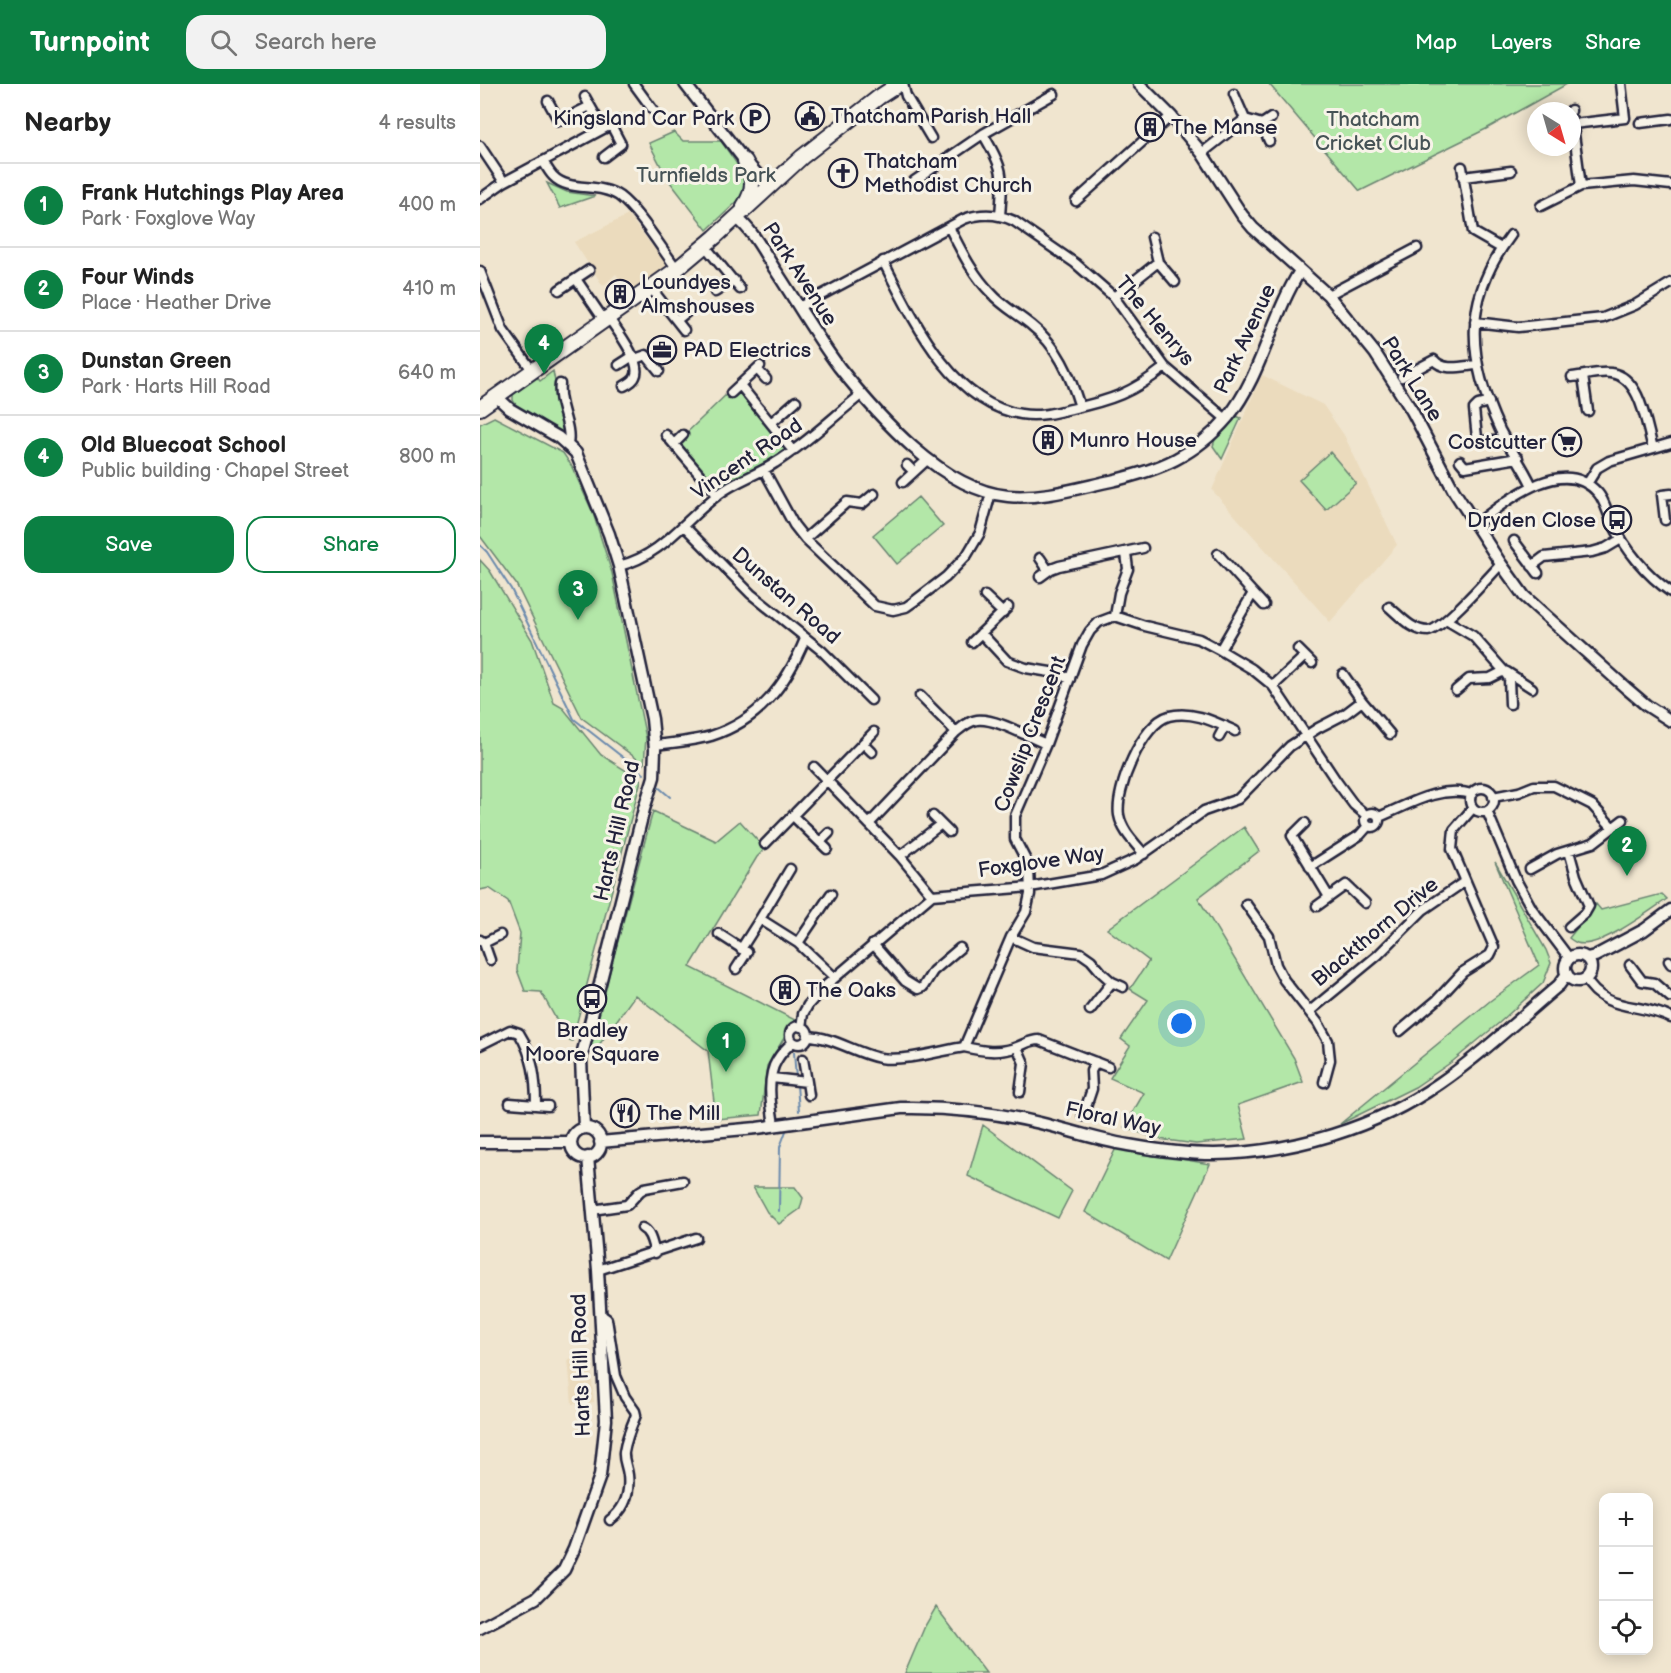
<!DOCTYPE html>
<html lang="en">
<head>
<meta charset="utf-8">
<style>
	body { margin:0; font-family:"Balsamiq Sans",sans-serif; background:#f2f2f2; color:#222 }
	.controls { position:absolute; right:18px; bottom:18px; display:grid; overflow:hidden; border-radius:12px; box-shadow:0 3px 15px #0003 }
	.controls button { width:54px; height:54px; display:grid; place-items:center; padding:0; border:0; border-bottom:2px solid #e0e0e0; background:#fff; color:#222; font:30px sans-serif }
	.compass { position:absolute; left:1047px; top:18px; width:54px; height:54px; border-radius:50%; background:#fff; box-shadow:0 3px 15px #0003; rotate:143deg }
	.you { position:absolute; left:702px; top:940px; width:21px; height:21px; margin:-15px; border:4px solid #fff; border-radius:50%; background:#1a73e8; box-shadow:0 0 0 9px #1a73e833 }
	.badge { display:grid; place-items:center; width:39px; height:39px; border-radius:50%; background:#0b8043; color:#fff; font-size:20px; font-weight:700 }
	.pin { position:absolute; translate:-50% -50px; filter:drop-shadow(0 2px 3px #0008) }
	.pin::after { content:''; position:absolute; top:32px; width:21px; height:18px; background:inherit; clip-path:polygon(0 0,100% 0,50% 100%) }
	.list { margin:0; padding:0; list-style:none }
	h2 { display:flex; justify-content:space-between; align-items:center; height:78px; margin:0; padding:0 24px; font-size:26px }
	h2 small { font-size:20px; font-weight:400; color:#767676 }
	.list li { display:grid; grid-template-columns:39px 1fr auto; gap:18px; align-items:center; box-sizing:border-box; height:84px; padding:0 24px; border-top:2px solid #e0e0e0 }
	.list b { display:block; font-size:22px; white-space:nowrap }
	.list p { margin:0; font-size:20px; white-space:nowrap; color:#767676 }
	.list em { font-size:20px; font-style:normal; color:#767676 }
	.actions { display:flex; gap:12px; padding:18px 24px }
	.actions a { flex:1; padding:14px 0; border:2px solid #0b8043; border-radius:18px; text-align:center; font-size:21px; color:#0b8043 }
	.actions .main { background:#0b8043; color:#fff }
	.icon { flex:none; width:33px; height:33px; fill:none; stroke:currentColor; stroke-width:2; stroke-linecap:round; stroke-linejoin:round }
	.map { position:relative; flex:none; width:1191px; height:1589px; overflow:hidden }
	header { display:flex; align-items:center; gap:36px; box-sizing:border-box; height:84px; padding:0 30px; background:#0b8043; color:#fff }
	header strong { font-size:28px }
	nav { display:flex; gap:33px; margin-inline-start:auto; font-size:21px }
	.search { width:420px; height:54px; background:#f2f2f2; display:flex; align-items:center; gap:15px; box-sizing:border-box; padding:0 21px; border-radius:18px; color:#767676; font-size:22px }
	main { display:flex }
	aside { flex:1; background:#fff }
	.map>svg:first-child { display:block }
	.built { fill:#ebdbbd }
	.green { fill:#b3e7a8; stroke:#6a8472; stroke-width:1.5 }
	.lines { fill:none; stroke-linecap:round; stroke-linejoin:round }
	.stream { stroke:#6b8aad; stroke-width:2 }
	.minor-casing { stroke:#22223b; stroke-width:13 }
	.tertiary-casing { stroke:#22223b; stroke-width:15 }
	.primary-casing { stroke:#22223b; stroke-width:18 }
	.minor { stroke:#f7f3e8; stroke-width:8 }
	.tertiary { stroke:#f7f3e8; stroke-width:10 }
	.primary { stroke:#f7f3e8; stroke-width:14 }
	.labels { text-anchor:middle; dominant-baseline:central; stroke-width:6; stroke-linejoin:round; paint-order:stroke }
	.poi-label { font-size:21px; fill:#22223b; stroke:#f7f3e8; text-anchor:start }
	.park-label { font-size:21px; fill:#465356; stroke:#f7f3e8 }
	.street-label { font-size:21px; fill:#22223b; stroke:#f7f3e8 }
</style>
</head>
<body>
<header>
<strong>Turnpoint</strong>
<div class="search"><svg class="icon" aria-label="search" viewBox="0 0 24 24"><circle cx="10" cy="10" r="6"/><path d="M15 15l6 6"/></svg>Search here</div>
<nav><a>Map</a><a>Layers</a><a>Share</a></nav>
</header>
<main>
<aside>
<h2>Nearby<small>4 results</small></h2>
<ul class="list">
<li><span class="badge">1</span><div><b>Frank Hutchings Play Area</b><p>Park · Foxglove Way</p></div><em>400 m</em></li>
<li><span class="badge">2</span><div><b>Four Winds</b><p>Place · Heather Drive</p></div><em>410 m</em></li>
<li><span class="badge">3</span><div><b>Dunstan Green</b><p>Park · Harts Hill Road</p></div><em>640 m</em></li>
<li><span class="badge">4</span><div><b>Old Bluecoat School</b><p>Public building · Chapel Street</p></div><em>800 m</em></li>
</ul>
<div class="actions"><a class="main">Save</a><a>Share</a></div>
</aside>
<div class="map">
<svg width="1191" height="1589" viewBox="0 0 1191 1589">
	<rect width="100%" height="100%" fill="#f0e5cf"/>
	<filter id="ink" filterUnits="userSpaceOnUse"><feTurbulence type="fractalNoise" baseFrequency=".0167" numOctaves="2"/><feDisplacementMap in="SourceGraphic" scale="12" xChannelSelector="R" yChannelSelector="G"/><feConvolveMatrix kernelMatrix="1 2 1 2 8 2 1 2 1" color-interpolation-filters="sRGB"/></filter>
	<g filter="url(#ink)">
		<path class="built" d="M148,131L187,181L150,209L136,190L123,202L94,158Z
			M782,291L843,321L864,351L917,461L850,538L732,406Z
			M110,1272L114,1318L92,1320L88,1275Z"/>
		<path class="green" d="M789,0H1087L1006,45L880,107Z
			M194,48L203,57H241L268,96L265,110L227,146L187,94L169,59Z
			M67,99L87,108L115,112L80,124Z
			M73,287L84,345L82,349L37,323L33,316V309L56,292L60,297Z
			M251,306L255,310L261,307L313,367L237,411L195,360Z
			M756,332L761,334L742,375L733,362L736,352Z
			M14,333L83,369L91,381L113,429L132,489L166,654L164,680L102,634L36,500L0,452V340Z
			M850,368L876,399L846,426L819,396Z
			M438,413L463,442L417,480L393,451Z
			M0,476L10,487L52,556L74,619L83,624L121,671L161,696L92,957L87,955L61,908L45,907L37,886L40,849L28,817L9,804L0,806Z
			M173,727L236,757L260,737L285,765L277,773L210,883L315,936L287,982L281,1031L236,1035L228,967L155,911L114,968H108Z
			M764,743L779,767L718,814L814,974L823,998L758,1021L767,1055L716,1060L678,1055L644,1043L664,1009L630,994L650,962L641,955L668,916L650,905L669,877L627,845Z
			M1015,778L1066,866L1071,879L1063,899L1019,939L973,977L935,1003L860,1040L1010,917L1059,881Z
			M1182,810L1187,815C1169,827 1118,866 1097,859C1095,858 1090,855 1089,854L1116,820L1121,826Z
			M503,1041L592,1107L578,1134L488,1092Z
			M636,1064L730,1080L686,1177L605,1128Z
			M273,1103H315L323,1114L320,1125L299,1140L287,1128Z
			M456,1523L506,1589H425L445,1542Z"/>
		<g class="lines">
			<path class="stream" d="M0,461L7,468L31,505L94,635L164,690
				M176,701L190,713
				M314,968L316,995
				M317,1001L319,1027
				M299,1127L300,1063L306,1047"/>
			<g class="minor-casing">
				<path id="minor" d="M154,0L173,26
					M423,0L426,12L451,54
					M754,10L765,35
					M105,13L123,45
					M68,17L79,37L89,32
					M1091,26V27
					M96,29L110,22
					M1092,35L1101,102
					M1160,39L1191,35
					M782,40L791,34
					M1093,40L1145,34L1141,0
					M0,62L24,98
					M722,69L765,35L782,40L789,57
					M124,73L141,60L131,41
					M63,77C66,82 69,88 73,92C89,109 119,98 139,112C159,127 181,164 197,185
					M982,83L993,148L1021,164
					M983,93L1031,87
					M434,97L503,50
					M0,115L24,98L140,36
					M596,117L691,32
					M1061,122L1101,102L1154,97L1191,101
					M520,132C523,90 525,87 503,50L574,10
					M469,143C481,166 492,190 511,209C522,222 538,230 551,241C578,262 590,291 600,323
					M1031,151C982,216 987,275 1020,346C1030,365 1043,382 1052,402
					M672,153L678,178
					M225,162L260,205
					M403,177C432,233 471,320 541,330C558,333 575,329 591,325C632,316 652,309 685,283
					M0,187L23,246L52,286
					M96,195L124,236
					M171,204L204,246
					M79,206L109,186
					M235,208L254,196
					M848,211L937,164
					M634,213L678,178L695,198
					M319,223L484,135C501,129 517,129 534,137L595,179L634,213L685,283L746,335
					M128,233C136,245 163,279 155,293C154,296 148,300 144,302
					M197,236L207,228
					M995,238L1038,243L1123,234L1155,221L1191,199
					M155,275L166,271L179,287
					M139,281L153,272
					M277,285L286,295
					M1103,292L1108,327
					M922,293L954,276C964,288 983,282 997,281
					M1092,293C1104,292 1119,287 1131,289C1161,293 1166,341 1173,364
					M80,300C77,321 92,341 88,360
					M260,301L313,367
					M251,309L280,282
					M1009,318L998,321L994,325L997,354L1001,357H1017L1022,353L1021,348
					M291,339L316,317
					M186,351L237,411
					M195,359L203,351
					M980,377L985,383L1038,374
					M427,381L434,388
					M284,386L314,441L325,455L395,522L413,526L426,523L436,516L466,493L487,471L500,449L511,409
					M423,398L448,375
					M1107,400L1117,384L1129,377L1191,359
					M1185,436L1182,411L1191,410
					M996,440C1025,418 1083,369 1118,409C1125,417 1127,429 1132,438C1145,465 1166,491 1191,508
					M204,442L271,510L342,567L391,616
					M325,455L367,418L382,420L394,410
					M1034,457L1058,489
					M738,470L773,509L740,566
					M560,474L568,486
					M139,482C183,471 204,436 239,410C256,397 277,391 295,379C327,359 353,333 382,310
					M1052,482L1064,473L1112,468L1126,464L1141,455
					M560,493L571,485L579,482L663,464
					M773,509L784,521
					M505,512L523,529
					M909,523C920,532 932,547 948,547C962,546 1009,493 1021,480
					M635,532L639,509L648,485L646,469
					M966,536L993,552L1024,587L1010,594L989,595L976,606
					M501,549L527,577L546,584L576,589L590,595
					M492,558L528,523
					M818,565L832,579
					M1024,587L1029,595L1030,620
					M1027,588L1052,604
					M863,590L882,617
					M793,602L825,572
					M440,612L476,648
					M739,653L745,642
					M383,659L392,668
					M175,661C193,659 213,657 231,652C280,636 306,601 325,555
					M334,683L420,772L452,811
					M990 716a12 12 0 1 1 24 0a12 12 0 1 1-24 0Z
					M1013,713L1039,708L1054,702H1074L1112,721L1133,744
					M1007,727L1036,796L1052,825L1089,874
					M885 736a7 7 0 1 1 14 0a7 7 0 1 1-14 0Z
					M313,732L347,765
					M453,732L469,748
					M899,733C928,721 959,701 992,710
					M825,739L812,752L849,813
					M389,740L476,648C482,643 489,637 497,636C516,634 548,653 566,660
					M340,758L349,749
					M285,760L394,648
					M1089,767L1096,792L1109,822L1105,829L1089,843
					M664,770C654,758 642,747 639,731C635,706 662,639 689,632C712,626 735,638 755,647
					M420,772L461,740
					M830,783L880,751L888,742
					M1050,785L1077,770L1113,759L1143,736
					M766,820L789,852L796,881L804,896L838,939L848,957L850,976L844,998
					M837,822L866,801L885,819
					M280,835L310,785
					M239,850L267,868L256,885
					M531,853L553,863L601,869L611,876L622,889L632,898L610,926
					M0,856L4,859L10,876
					M4,859L20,851
					M318,859L351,810
					M393,860L425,897L438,905L443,903L453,887L480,864
					M261,865L280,835L318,859L354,893
					M1189,877L1191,880
					M1150,881L1162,897L1174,899L1190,913
					M1105,894C1124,929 1161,918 1191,934
					M632,898L643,903
					M830,927L898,871L943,826L984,798
					M310 951a9 9 0 1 1 18 0a9 9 0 1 1-18 0Z
					M321,943L323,930L328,921L344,903L452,811L550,803L621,791L656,775L724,727L758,715L810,662L838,644L865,630L882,617L910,650
					M920,947L957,916L983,888L1010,871L1014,863L972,765L974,746L993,724
					M328,952C354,953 375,969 400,974C424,978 460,967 484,963L531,853L546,828L550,810L549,782L535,755V732L566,660L602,561L610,547L619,538L635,532L665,542L719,555L740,566L772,585L793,602L857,698L874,721L886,731
					M0,961L30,946L39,949C53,971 56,995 56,1021
					M484,963C502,967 519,970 537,963C545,960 550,956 559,956L628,983
					M537,963L544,979L540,1008
					M323,975L327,998
					M292,994L327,998L329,1011
					M30,1019L68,1022
					M603,1032L612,1005L611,987L616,978
					M294,1041C291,1022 286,993 297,976C301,969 307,963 313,958
					M112,1126L147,1121L160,1107L165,1104L203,1097
					M162,1144C171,1148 172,1160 175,1169
					M118,1186L216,1154
					M120,1230L127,1235L136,1292L145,1313L155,1327L156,1331C151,1343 146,1355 144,1368C143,1376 147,1382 148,1391C150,1409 145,1425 130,1436"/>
			</g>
			<g class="tertiary-casing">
				<path id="tertiary" d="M205,0L265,77L289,103
					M659,0L691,32L722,69L762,131L773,144L848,211L895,269L932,327L974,407L1021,480L1044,512L1146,604L1166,621L1191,637
					M257,134C273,147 283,167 294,184C316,217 335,251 359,283C398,332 462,406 528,412C563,415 598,404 631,397C679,386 715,372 748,333C782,291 791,233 820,187
					M16,312L30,325L78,353L96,369L129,450L139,482L172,635L175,665L174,693L164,725L101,975L104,1044
					M1085 884a13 13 0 1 1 26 0a13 13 0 1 1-26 0Z
					M1107,874L1115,872L1164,846L1191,826
					M91 1059a15 15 0 1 1 30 0a15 15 0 1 1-30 0Z
					M0,1058H91
					M120,1058L277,1044L421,1024C468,1023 514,1028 560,1039C589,1046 618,1056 648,1061C676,1066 705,1070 734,1070C812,1069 896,1044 960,999C1002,970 1040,934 1079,901L1087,890
					M0,1544L56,1514L84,1486L94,1465L120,1392L126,1336L118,1186L108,1073"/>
			</g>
			<g class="primary-casing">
				<path id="primary" d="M264,122C275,106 274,93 265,77
					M0,324L197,185L235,153L322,73L399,13L419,0"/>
			</g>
			<use href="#minor" class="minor"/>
			<use href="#tertiary" class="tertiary"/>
			<use href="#primary" class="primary"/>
		</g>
	</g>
	<defs>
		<g id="civic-ring" transform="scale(1.5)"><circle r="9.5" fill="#f7f3e8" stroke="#22223b" stroke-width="1.5"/><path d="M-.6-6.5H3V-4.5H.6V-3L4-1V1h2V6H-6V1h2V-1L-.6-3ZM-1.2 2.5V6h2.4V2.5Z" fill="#22223b"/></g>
		<g id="parking-ring" transform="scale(1.5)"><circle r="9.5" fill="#f7f3e8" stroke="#22223b" stroke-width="1.5"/><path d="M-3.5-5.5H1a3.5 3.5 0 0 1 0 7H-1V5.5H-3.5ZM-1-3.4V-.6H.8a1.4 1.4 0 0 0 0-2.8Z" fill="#22223b"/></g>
		<g id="building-ring" transform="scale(1.5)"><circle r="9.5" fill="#f7f3e8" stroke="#22223b" stroke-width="1.5"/><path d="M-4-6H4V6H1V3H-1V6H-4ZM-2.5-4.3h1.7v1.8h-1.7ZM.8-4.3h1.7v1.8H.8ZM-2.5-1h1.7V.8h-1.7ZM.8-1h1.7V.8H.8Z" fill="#22223b"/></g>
		<g id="church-ring" transform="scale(1.5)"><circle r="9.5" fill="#f7f3e8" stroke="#22223b" stroke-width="1.5"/><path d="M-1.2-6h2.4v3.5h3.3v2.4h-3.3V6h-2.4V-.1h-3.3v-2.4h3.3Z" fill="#22223b"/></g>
		<g id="office-ring" transform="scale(1.5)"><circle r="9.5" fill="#f7f3e8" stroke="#22223b" stroke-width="1.5"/><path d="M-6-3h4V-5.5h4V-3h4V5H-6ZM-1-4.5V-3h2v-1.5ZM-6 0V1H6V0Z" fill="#22223b"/></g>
		<g id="supermarket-ring" transform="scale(1.5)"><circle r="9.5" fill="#f7f3e8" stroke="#22223b" stroke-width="1.5"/><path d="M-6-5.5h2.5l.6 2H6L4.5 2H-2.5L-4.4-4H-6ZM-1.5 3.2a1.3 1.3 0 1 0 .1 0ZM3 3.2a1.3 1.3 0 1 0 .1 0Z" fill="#22223b"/></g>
		<g id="bus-ring" transform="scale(1.5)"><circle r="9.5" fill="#f7f3e8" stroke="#22223b" stroke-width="1.5"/><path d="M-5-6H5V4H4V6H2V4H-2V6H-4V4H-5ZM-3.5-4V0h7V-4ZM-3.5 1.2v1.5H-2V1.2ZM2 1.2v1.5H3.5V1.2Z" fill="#22223b"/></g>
		<g id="restaurant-ring" transform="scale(1.5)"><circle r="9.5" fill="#f7f3e8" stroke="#22223b" stroke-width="1.5"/><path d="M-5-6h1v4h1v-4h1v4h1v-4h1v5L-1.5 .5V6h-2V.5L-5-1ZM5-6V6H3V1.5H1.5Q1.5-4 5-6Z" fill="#22223b"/></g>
	</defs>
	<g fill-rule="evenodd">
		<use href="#civic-ring" x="330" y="32"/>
		<use href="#parking-ring" x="275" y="34"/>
		<use href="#building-ring" x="670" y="43"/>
		<use href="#church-ring" x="363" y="89"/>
		<use href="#building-ring" x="140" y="210"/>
		<use href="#office-ring" x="182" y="266"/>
		<use href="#building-ring" x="568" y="356"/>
		<use href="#supermarket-ring" x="1087" y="358"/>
		<use href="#bus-ring" x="1137" y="436"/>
		<use href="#building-ring" x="305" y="906"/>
		<use href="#bus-ring" x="112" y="915"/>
		<use href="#restaurant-ring" x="145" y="1029"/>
	</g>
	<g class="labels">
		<g class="poi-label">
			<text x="351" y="32">Thatcham Parish Hall</text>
			<text x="254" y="34" text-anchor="end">Kingsland Car Park</text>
			<text x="691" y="43">The Manse</text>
			<text x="384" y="77">Thatcham<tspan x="384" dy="24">Methodist Church</tspan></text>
			<text x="161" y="198">Loundyes<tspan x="161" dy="24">Almshouses</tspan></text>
			<text x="203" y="266">PAD Electrics</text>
			<text x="589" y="356">Munro House</text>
			<text x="1066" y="358" text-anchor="end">Costcutter</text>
			<text x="1116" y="436" text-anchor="end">Dryden Close</text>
			<text x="326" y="906">The Oaks</text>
			<text x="112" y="946" text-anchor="middle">Bradley<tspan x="112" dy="24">Moore Square</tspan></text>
			<text x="166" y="1029">The Mill</text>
		</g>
		<g class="park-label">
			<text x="893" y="35">Thatcham<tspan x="893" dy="24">Cricket Club</tspan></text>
			<text x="226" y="91">Turnfields Park</text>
		</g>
		<g class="street-label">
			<text transform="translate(320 190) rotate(57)">Park Avenue</text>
			<text transform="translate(675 237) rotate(50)">The Henrys</text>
			<text transform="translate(765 255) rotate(-65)">Park Avenue</text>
			<text transform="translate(932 295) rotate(58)">Park Lane</text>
			<text transform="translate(267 375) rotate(-34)">Vincent Road</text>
			<text transform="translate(306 512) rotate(41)">Dunstan Road</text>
			<text transform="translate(550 650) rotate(-69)">Cowslip Crescent</text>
			<text transform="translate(137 747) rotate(-77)">Harts Hill Road</text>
			<text transform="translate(561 778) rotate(-8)">Foxglove Way</text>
			<text transform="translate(895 848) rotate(-40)">Blackthorn Drive</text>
			<text transform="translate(633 1035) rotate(12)">Floral Way</text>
			<text transform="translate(101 1281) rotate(-92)">Harts Hill Road</text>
		</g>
	</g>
</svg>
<div class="controls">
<button>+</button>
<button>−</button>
<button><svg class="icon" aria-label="locate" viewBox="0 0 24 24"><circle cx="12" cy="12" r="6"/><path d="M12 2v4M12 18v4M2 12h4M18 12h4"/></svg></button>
</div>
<svg class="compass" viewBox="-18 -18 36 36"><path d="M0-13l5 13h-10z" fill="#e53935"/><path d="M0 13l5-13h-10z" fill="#767676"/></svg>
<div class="you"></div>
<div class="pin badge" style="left:246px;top:988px">1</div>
<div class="pin badge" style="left:1147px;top:792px">2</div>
<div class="pin badge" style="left:98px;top:536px">3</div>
<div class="pin badge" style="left:64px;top:290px">4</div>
</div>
</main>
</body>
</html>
